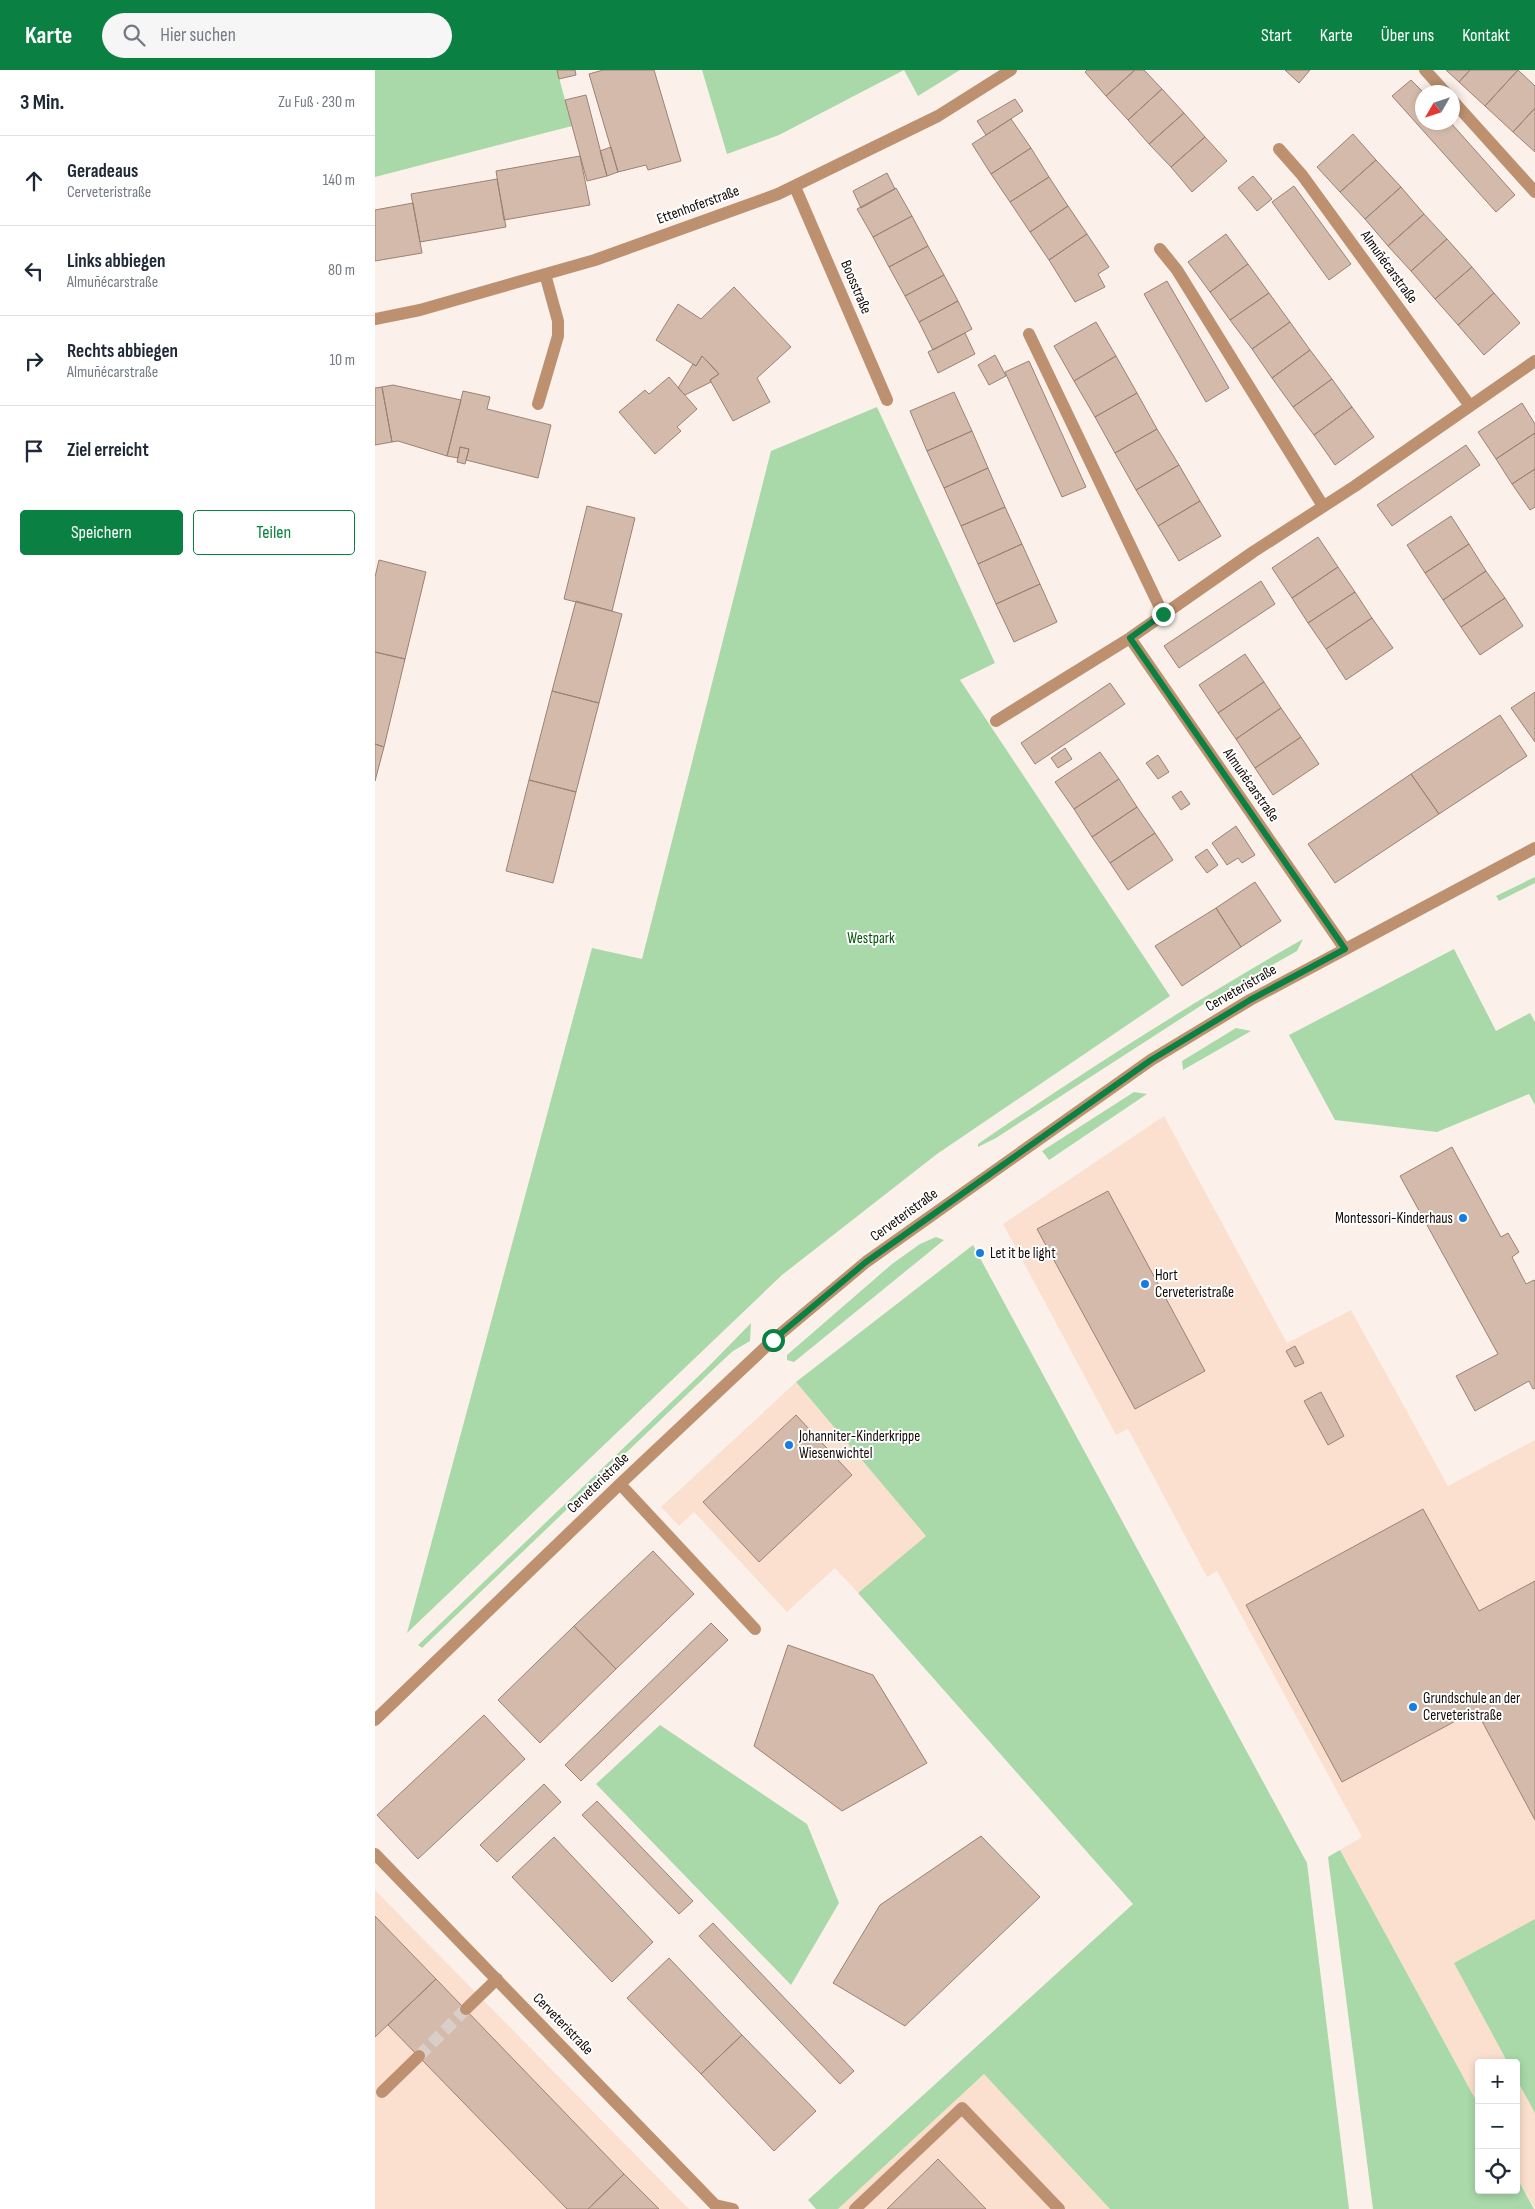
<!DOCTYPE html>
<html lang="de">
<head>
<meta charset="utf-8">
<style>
	body { margin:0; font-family:"Sofia Sans Condensed",sans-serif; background:#f6f6f7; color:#1f2937 }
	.controls { position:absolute; right:15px; bottom:15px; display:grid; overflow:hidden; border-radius:5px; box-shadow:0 2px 8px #0003 }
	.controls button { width:45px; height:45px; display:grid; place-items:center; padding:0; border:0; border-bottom:1px solid #e0e1e3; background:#fff; color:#1f2937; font:25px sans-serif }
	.compass { position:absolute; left:1040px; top:15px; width:45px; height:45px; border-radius:50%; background:#fff; box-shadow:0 2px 8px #0003; rotate:231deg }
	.stop { position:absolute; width:15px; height:15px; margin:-11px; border:4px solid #0b8043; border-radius:50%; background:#fff }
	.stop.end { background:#0b8043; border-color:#fff; box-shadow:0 1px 5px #0008 }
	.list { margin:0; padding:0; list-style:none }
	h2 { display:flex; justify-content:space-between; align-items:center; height:65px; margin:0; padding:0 20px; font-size:21px }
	h2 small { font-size:16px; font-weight:400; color:#747a83 }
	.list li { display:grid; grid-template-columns:32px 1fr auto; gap:15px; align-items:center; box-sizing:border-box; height:90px; padding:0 20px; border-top:1px solid #e0e1e3 }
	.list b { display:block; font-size:19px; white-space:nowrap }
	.list p { margin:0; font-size:16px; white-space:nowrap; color:#747a83 }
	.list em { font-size:16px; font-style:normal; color:#747a83 }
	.actions { display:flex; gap:10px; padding:15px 20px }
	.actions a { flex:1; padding:11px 0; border:1px solid #0b8043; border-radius:5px; text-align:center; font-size:18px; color:#0b8043 }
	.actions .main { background:#0b8043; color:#fff }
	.icon { flex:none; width:28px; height:28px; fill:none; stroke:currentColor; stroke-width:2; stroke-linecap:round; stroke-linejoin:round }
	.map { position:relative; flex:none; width:1160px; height:2139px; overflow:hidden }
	header { display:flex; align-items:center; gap:30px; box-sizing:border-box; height:70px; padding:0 25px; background:#0b8043; color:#fff }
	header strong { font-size:24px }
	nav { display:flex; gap:28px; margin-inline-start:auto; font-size:18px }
	.search { width:350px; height:45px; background:#f6f6f7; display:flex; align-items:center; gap:12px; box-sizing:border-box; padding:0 18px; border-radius:28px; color:#747a83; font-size:19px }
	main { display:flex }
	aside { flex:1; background:#fff }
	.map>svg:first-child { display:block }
	.built { fill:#fce0cf }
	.green { fill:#a9d9a8 }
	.building { fill:#d4baaa; stroke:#9b8273 }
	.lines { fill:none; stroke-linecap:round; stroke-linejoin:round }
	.minor-tunnel { stroke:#d9cec8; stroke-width:12; stroke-dasharray:12 6; stroke-linecap:butt }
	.minor { stroke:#bd9170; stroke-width:12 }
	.route { stroke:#0b8043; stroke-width:6 }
	.poi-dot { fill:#147de4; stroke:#fff; stroke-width:2 }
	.labels { text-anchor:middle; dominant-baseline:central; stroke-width:4; stroke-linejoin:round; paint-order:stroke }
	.street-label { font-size:15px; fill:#130a06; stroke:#fff }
	.park-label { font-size:15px; fill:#00540b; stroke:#fff }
	.poi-label { font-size:15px; fill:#130a06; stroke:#fff; text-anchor:start }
</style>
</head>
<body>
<header>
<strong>Karte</strong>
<div class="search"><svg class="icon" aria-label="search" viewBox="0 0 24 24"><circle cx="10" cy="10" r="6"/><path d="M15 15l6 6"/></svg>Hier suchen</div>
<nav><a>Start</a><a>Karte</a><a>Über uns</a><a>Kontakt</a></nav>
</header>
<main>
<aside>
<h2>3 Min.<small>Zu Fuß · 230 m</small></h2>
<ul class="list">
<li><svg class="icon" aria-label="ahead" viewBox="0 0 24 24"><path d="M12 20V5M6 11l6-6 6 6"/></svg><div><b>Geradeaus</b><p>Cerveteristraße</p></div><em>140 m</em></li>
<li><svg class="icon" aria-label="left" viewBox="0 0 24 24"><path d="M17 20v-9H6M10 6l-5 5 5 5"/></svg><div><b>Links abbiegen</b><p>Almuñécarstraße</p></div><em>80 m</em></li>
<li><svg class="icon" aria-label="right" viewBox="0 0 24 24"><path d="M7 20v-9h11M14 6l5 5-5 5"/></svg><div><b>Rechts abbiegen</b><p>Almuñécarstraße</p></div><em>10 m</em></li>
<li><svg class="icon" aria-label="arrive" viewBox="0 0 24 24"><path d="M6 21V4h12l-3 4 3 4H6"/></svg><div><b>Ziel erreicht</b></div></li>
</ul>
<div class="actions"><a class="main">Speichern</a><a>Teilen</a></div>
</aside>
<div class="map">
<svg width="1160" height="2139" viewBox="0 0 1160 2139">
	<rect width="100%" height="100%" fill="#fcf1ea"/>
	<path class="built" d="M789,1046L912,1273L976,1240L1073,1416L1160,1370V2139L1141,2106V1993H1104V2036L965,1780L987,1767L842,1501L832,1507L753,1359L741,1365L628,1154Z
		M421,1312L551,1466L483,1523L460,1498L412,1542L319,1442L304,1456L286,1437Z
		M0,1820L314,2139H0Z
		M609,2004L735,2139H463Z"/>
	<path class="green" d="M0,0H182L197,56L0,107Z
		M327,0H529L404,65L352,84Z
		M529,0H585L543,26Z
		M502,337L620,593L585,610L795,926L562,1084L407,1205L32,1563L217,878L267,889L396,381Z
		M1160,807V813L1124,831L1121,826Z
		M928,869L922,881L827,935L621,1068L603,1077V1074C708,1002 816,933 928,869Z
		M1079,879L1121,961L1155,943L1160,952V1035L1154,1024L1062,1062L960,1050L914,965Z
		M861,958L876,961L808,1000L807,991Z
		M759,1022L772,1024L674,1090L667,1081Z
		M561,1167L569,1170L419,1292L412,1290V1285L517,1194L545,1174Z
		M598,1175L932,1793L974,2139H735L609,2004L463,2139H441L433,2130L758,1834L483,1523L551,1466L421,1312Z
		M376,1253L375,1271L358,1281L346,1292L47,1578L43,1575L334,1296Z
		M285,1655L432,1754L464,1833L416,1915L221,1714Z
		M965,1780L1104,2036V2120H1141V2106L1159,2139H998L953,1787Z
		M1160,1849V2043L1141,2008V1993H1133L1079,1893Z"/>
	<path class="building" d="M182,0H200L201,5L184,9Z
		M228,0H279L306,91L273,100L271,95L243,102L214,4Z
		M712,0H760L731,26L710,2Z
		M760,0H769L787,19L753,50L731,26Z
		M910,0H935L924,13Z
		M1071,0H1095L1084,12Z
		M1095,0H1143L1110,36L1084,12Z
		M1143,0L1160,16V38L1138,62L1110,36Z
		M1036,10L1048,22V52H1075L1140,125L1121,142L1017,26Z
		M787,19L809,43L774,74L753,50Z
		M211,25L232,106L212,111L190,30Z
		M640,29L648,41L611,65L602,51Z
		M1160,38V82L1138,62Z
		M809,43L830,67L796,97L774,74Z
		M636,49L656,78L616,104L597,74Z
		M978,64L1001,90L965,122L942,97Z
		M830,67L852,91L817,122L796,97Z
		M236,77L243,102L232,106L225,81Z
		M656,78L674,107L635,132L616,104Z
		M205,86L215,135L129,150L121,101Z
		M1001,90L1026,117L990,149L965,122Z
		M512,103L520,119L486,138L478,121Z
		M878,106L897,129L882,141L863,118Z
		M674,107L693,136L655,162L635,132Z
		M122,109L131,157L45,172L36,124Z
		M919,116L976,194L954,210L897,132Z
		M1026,117L1049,144L1013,176L990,149Z
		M521,118L537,146L498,167L482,139Z
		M38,133L47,183L0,191V140Z
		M693,136L712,164L674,190L655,162Z
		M1049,144L1072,169L1036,201L1013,176Z
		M537,146L553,176L514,197L498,167Z
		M712,164L734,197L723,204L730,217L700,232L674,190Z
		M851,164L873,194L835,222L813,192Z
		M1072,169L1097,197L1060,229L1036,201Z
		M553,176L569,205L530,226L514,197Z
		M873,194L894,223L855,250L835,222Z
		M1097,197L1119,223L1083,255L1060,229Z
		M569,205L583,231L544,252L530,226Z
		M792,211L854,318L831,332L769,224Z
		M359,217L416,277L382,308L395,332L358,351L335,310L344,304L336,295L327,286L321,296L281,270L303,234L326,249Z
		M894,223L915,252L877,279L855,250Z
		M1119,223L1145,253L1109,285L1083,255Z
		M583,231L597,259L558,280L544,252Z
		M721,252L741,286L699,311L679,276Z
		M915,252L935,280L897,308L877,279Z
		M590,263L600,284L563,303L553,282Z
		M935,280L957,309L918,337L897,308Z
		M620,285L631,306L614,315L603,295Z
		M327,286L344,304L335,310L336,312L310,325L303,318L318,294L321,296Z
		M741,286L762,323L720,347L699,311Z
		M654,291L711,417L687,427L630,302Z
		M294,307L322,339L302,357L306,361L280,384L244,342L270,320L274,324Z
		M957,309L977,337L939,365L918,337Z
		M18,315L86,330L72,386L23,371L17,372L7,317Z
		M7,317L17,372L0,375V318Z
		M88,321L115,327L112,339L176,355L163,408L91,390L94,379L85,377L83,388L72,386Z
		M579,322L597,361L552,381L535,341Z
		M762,323L782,359L740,383L720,347Z
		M1147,333L1160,354V363L1121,389L1103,362Z
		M977,337L999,367L960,395L939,365Z
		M782,359L804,395L761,420L740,383Z
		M597,361L613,398L569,418L552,381Z
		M1160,363V399L1137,414L1121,389Z
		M1091,375L1105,395L1017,456L1002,435Z
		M85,377L94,379L90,394L82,392Z
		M804,395L825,431L783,456L761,420Z
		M613,398L630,437L586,456L569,418Z
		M1160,399V437L1155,440L1137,414Z
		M825,431L846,466L804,491L783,456Z
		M212,436L260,448L237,541L189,529Z
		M630,437L647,474L603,494L586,456Z
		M1076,446L1094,474L1050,503L1032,475Z
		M943,467L963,497L917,528L897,498Z
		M647,474L665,514L621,534L603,494Z
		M1094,474L1111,501L1068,530L1050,503Z
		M4,490L51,502L30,589L0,582V507Z
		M963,497L980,522L933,553L917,528Z
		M1111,501L1130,528L1086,557L1068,530Z
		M886,511L900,534L804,598L789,576Z
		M665,514L682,552L639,572L621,534Z
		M980,522L997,548L951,579L933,553Z
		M1130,528L1148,556L1105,585L1086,557Z
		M201,531L247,544L224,633L177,621Z
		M997,548L1018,578L971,610L951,579Z
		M0,582L30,589L9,677L0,674Z
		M870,584L889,612L843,643L824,615Z
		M889,612L906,638L861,669L843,643Z
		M735,613L750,634L660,694L646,673Z
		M177,621L224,633L201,722L154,710Z
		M1160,622V672L1136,638Z
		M906,638L926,667L880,698L861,669Z
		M1125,645L1152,686L1064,744L1036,704Z
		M926,667L944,694L898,725L880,698Z
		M0,674L9,677L0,711Z
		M690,678L697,689L683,698L676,688Z
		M725,682L744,709L699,739L680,712Z
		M783,685L794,702L783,709L771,693Z
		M1036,704L1064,744L960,813L933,774Z
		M744,709L762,737L717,767L699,739Z
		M154,710L201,722L178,813L131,801Z
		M806,721L815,734L806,740L797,727Z
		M762,737L780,763L735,793L717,767Z
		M861,756L880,785L867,793L863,788L852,795L837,773Z
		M780,763L798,790L753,820L735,793Z
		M832,779L843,795L832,803L820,787Z
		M880,812L906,851L866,877L841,838Z
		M841,838L866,877L807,916L780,876Z
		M1077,1077L1126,1167L1133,1163L1144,1182L1137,1187L1151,1214L1159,1210L1160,1212V1318L1158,1319L1154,1311L1100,1341L1081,1306L1123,1284L1025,1106Z
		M733,1121L830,1301L760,1339L662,1159Z
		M920,1276L929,1293L920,1297L911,1281Z
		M946,1322L969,1366L953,1375L929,1331Z
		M421,1345L477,1405L384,1492L328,1432Z
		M1048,1439L1104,1541L1160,1511V1750L1101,1640L967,1712L871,1535Z
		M278,1481L319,1524L241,1599L199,1556Z
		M336,1553L353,1570L206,1711L190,1695Z
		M199,1556L241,1599L165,1673L123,1630Z
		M413,1575L498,1605L552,1693L467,1741L379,1676Z
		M109,1645L150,1689L43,1789L2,1745Z
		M169,1714L186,1732L122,1792L105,1775Z
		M222,1731L318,1831L304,1844L207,1745Z
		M606,1766L665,1827L530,1956L458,1913L505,1835Z
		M179,1767L278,1872L237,1912L137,1807Z
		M0,1846L61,1909L0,1967Z
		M338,1853L479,2001L465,2014L324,1866Z
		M294,1888L367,1965L326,2004L252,1928Z
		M61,1909L249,2104L213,2139H192L13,1955Z
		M367,1965L441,2041L399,2081L326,2004Z
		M563,2089L611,2139H512Z
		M249,2104L284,2139H213Z"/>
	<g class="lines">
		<path class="minor-tunnel" d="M44,1986L91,1939"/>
		<path class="minor" d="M1050,0L1070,22
			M1078,31L1160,122
			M904,79L927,105L1095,336
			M420,117L512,330
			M785,179L802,200L948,436
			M0,249L45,240L220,190L403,124L563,46L636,0
			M654,264L788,544
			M163,334L183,266V251L170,204
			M755,568L970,879
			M621,651L755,568L878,482L980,416L1160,291
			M245,1414L380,1559
			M0,1650L245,1414L398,1270L491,1192L776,990L875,930L1160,778
			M0,1784L340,2135L358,2139
			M91,1939L122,1909
			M7,2022L44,1986
			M480,2139L587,2038L684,2139"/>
	</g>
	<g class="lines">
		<path class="route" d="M398,1270L491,1192L776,990L875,930L970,879L755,568L788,544"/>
	</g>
	<g class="poi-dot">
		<circle cx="1088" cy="1148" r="5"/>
		<circle cx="605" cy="1183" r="5"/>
		<circle cx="770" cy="1214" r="5"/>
		<circle cx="414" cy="1375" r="5"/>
		<circle cx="1038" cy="1637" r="5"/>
	</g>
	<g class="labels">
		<g class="street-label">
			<text transform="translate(323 135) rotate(-20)">Ettenhoferstraße</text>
			<text transform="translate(1014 197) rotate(54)">Almuñécarstraße</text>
			<text transform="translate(481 217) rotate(67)">Boosstraße</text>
			<text transform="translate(876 715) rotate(55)">Almuñécarstraße</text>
			<text transform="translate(866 918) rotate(-30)">Cerveteristraße</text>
			<text transform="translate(529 1145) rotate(-36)">Cerveteristraße</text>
			<text transform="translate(223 1413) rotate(-44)">Cerveteristraße</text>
			<text transform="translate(188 1954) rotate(46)">Cerveteristraße</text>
		</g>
		<g class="park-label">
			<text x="496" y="868">Westpark</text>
		</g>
		<g class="poi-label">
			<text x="1078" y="1148" text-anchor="end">Montessori-Kinderhaus</text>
			<text x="615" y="1183">Let it be light</text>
			<text x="780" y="1205">Hort<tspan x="780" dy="17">Cerveteristraße</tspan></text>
			<text x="424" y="1366">Johanniter-Kinderkrippe<tspan x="424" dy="17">Wiesenwichtel</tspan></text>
			<text x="1048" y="1628">Grundschule an der<tspan x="1048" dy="17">Cerveteristraße</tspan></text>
		</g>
	</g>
</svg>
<div class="controls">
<button>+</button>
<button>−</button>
<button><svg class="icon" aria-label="locate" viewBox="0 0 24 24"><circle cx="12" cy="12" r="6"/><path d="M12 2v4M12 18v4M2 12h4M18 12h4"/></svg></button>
</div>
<svg class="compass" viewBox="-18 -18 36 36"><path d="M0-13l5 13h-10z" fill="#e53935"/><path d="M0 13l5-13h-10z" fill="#747a83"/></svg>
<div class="stop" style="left:398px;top:1270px"></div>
<div class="stop end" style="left:788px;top:544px"></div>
</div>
</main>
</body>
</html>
